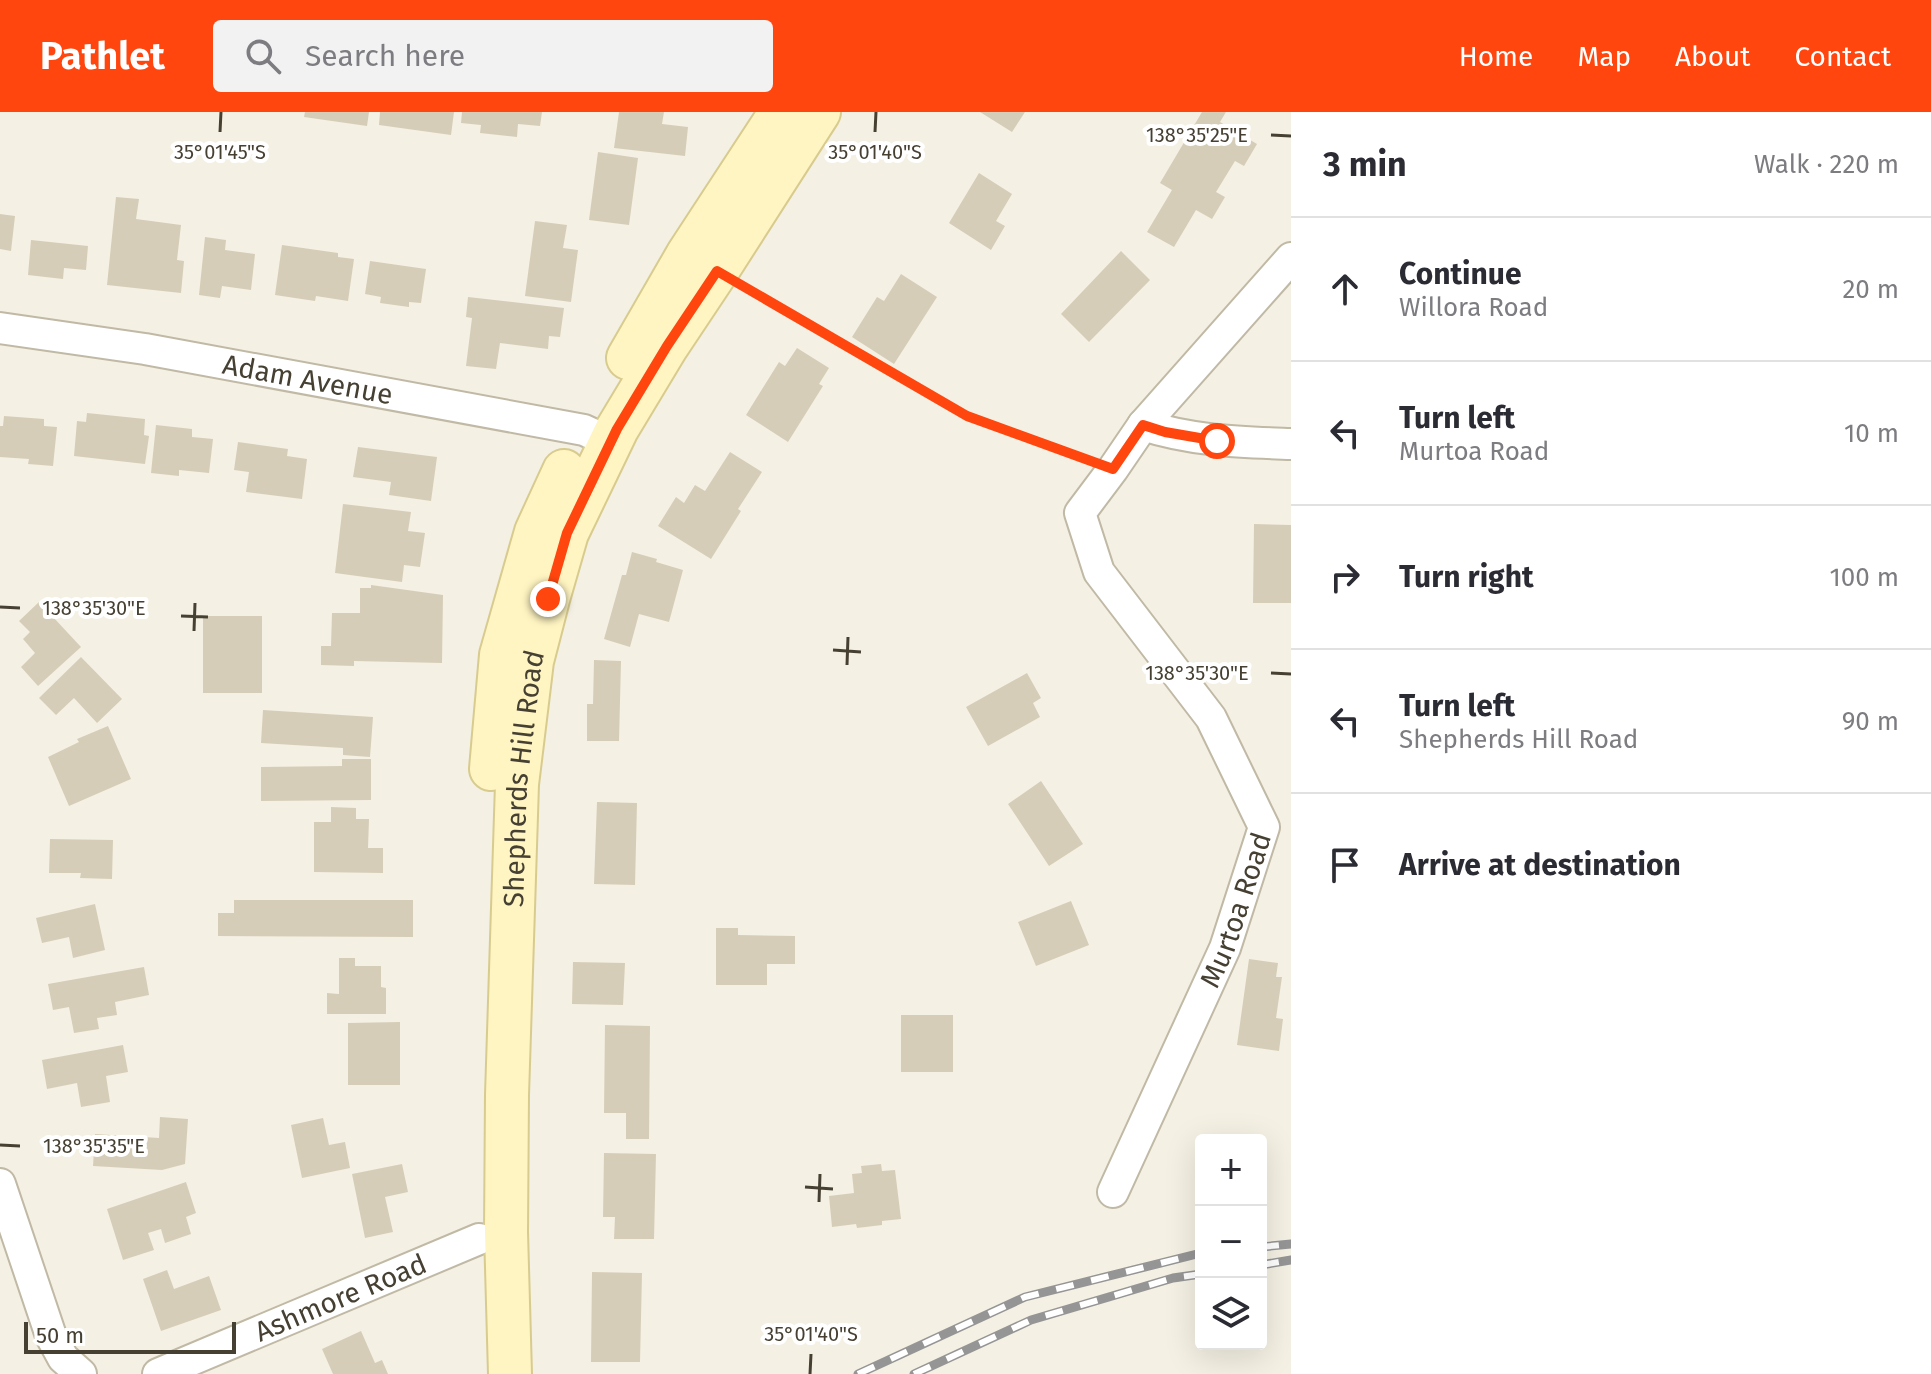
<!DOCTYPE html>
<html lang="en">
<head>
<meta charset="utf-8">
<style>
	body { margin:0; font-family:"Fira Sans",sans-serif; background:#f2f2f3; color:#2b2b33 }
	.controls { position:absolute; right:24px; bottom:24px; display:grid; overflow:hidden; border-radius:8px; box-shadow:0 8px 32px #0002 }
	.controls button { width:72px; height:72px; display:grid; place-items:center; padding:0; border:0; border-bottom:2px solid #e1e1e2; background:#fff; color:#2b2b33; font:40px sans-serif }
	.scale { position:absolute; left:24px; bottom:20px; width:212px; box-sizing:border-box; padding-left:8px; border:4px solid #464033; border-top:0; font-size:22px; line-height:28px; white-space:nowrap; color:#464033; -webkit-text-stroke:6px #fff; paint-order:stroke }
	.stop { position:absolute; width:24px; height:24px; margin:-18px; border:6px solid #ff460f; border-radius:50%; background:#fff }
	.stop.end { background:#ff460f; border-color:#fff; box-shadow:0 2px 8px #0008 }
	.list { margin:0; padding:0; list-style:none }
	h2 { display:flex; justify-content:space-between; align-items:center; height:104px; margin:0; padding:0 32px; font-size:34px }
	h2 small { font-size:26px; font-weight:400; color:#7c7c81 }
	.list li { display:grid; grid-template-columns:52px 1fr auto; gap:24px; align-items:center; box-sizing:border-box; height:144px; padding:0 32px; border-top:2px solid #e1e1e2 }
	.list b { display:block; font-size:30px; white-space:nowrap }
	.list p { margin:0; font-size:26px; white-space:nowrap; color:#7c7c81 }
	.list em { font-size:26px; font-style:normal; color:#7c7c81 }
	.icon { flex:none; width:44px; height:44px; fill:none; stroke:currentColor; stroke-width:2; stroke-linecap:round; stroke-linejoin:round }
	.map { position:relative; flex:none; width:1291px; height:1262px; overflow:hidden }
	header { display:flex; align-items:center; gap:48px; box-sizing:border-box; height:112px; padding:0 40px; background:#ff460f; color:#fff }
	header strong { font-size:38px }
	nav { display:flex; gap:44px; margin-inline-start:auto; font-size:28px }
	.search { width:560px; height:72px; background:#f2f2f3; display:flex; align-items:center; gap:20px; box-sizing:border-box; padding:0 28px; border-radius:8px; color:#7c7c81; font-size:30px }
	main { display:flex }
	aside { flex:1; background:#fff }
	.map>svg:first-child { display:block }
	.building { fill:#d6cdb8 }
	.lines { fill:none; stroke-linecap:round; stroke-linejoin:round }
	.minor-casing { stroke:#c0b9a5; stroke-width:34 }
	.secondary-casing { stroke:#d8cb8e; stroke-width:46 }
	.path { stroke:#c3b795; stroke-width:5; stroke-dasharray:4 4; stroke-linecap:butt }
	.minor { stroke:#fff; stroke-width:30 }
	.secondary { stroke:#fff5c2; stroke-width:42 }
	.rail-casing { stroke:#959595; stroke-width:9 }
	.rail { stroke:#fff; stroke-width:6; stroke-dasharray:18; stroke-linecap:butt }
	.route { stroke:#ff460f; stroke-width:10 }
	.ticks { fill:none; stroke:#464033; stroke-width:3 }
	.labels { text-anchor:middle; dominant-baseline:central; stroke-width:8; stroke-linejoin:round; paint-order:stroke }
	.street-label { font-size:28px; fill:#464033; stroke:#fff }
	.ticks-label { font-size:20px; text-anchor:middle; fill:#464033; stroke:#fff; stroke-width:8; stroke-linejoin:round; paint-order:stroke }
</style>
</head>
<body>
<header>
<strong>Pathlet</strong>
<div class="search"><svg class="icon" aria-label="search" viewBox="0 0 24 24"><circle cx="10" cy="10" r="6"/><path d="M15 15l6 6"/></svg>Search here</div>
<nav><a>Home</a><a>Map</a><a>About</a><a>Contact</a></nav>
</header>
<main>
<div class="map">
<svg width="1291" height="1262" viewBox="0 0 1291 1262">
	<rect width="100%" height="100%" fill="#f4f0e3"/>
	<path class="building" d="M305,0H369L367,14L304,5Z
		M380,0H454L451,23L379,13Z
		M462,0H542L540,14L518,12L517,25L480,21L481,13L461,11Z
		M619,0H664L662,12L688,15L685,44L614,36Z
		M980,0H1025L1012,20Z
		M1202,0H1226L1220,10L1257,32L1244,54L1235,49L1216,80L1225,85L1212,107L1196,98L1174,135L1147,120L1172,78L1160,71Z
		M598,40L638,46L629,113L589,108Z
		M979,61L1012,82L996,109L1005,114L991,138L949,111Z
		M116,85L139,87L136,107L181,113L177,148L184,149L181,181L107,173Z
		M0,102L15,104L11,139L0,137Z
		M535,109L567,113L563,136L578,138L571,190L525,184Z
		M205,125L226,128L225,138L255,142L251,178L222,174L220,186L199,183Z
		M31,128L88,134L86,158L64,156L63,167L28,163Z
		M282,133L338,141V145L354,147L348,189L316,184L315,189L275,183Z
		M1121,139L1150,168L1089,230L1061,202Z
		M370,149L426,157L421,191L409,190V195L380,191L381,185L365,182Z
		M901,162L937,185L894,252L852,225L877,185L884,189Z
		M468,185L564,196L560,225L549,224L548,237L500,231L496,257L466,254L472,206L466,205Z
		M797,236L829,256L819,272L823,274L788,330L746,303L779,250L785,254Z
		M87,301L145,307L144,323L149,324L145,352L74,344L77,309L86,310Z
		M4,304L44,307V314L57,315L53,354L28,352L29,347L0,345V314H3Z
		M156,313L192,317V325L213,327L209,361L179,358V364L151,361Z
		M238,330L288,337L287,344L307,347L302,387L246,380L249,360L234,358Z
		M358,335L437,345L431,389L389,383L391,370L353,365Z
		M730,340L762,360L738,397L741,399L711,447L658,414L676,385L684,391L695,373L705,379Z
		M343,392L411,400L408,419L425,421L420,455L404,453L402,470L335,461Z
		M1254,412L1291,413V491H1253Z
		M632,440L657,447L656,450L683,458L669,510L639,502L630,535L604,527L622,463H626Z
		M371,473L443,483L442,551L354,549V554L321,553V534H331L332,501H360V476H371Z
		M39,490L81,535L38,574L21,555L35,541L23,527L30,520L19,509Z
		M203,504H262V581H203Z
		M81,545L122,587L97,611L74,586L56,603L39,586Z
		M594,548L621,549L619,629H587V592H593Z
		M1027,561L1041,586L1033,591L1040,605L988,634L966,595Z
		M263,598L373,605L370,645L343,643V636L261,631Z
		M108,614L131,667L69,694L48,645L79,630L77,627Z
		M342,647H371V688L261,689V655L342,654Z
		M1041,669L1083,732L1049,754L1008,692Z
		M597,690L637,691L635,773L594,772Z
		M331,695L356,696V707H369L368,736H383V761L314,760V710H331Z
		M50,727L113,728L112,767L80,766L81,761H49Z
		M234,788H413V825L218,824V801H234Z
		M1071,789L1089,833L1036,854L1018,810Z
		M95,792L105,838L73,846L69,825L42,831L36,806Z
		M716,816H738V823L795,824V852H767V873H716Z
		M339,846H355V854H381V875L386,876V902H327V881L339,882Z
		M1249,847L1278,851L1276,865H1282L1276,906L1283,907L1279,939L1237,933Z
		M573,850L625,851L623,893L572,892Z
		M144,855L149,883L115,890L117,903L97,906L99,917L74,921L69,895L53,898L48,872Z
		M901,903H953V960H901Z
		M400,910V973H348V911Z
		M605,913L650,914L649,1027H626V1001H604Z
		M123,933L128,960L106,964L110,990L81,995L77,971L47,977L42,948Z
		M160,1005L188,1007L185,1052L162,1058L93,1054L95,1022L159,1026Z
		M323,1006L329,1033L345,1030L350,1056L302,1066L291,1013Z
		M604,1041L656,1042L654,1127H614L615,1105H603Z
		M402,1052L408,1080L385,1085L393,1120L365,1126L352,1062Z
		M881,1052L882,1059L895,1058L901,1107L882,1109V1113L857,1116L856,1112L832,1115L829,1084L854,1081L852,1062L862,1061L861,1054Z
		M186,1070L196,1101L186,1105L191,1122L165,1131L161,1117L148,1121L154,1138L123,1148L107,1097Z
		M167,1158L174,1177L209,1164L221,1198L161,1219L143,1167Z
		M592,1160L642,1161L640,1250H591Z
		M361,1219L375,1251L382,1248L388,1262H333L322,1237Z"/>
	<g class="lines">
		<g class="minor-casing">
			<g id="minor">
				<path id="s1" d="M0,216L145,237L584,318L610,330"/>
				<path d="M1143,313C1192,329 1240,330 1291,332"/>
				<path d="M0,1072L51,1224L63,1246L81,1262"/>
				<path id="s2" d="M1113,1080L1225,836L1264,715L1211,606L1099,460L1080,401L1113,357L1143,313L1291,146"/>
				<path id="s3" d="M158,1262L479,1127"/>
			</g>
		</g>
		<g class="secondary-casing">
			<g id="secondary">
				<path d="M628,246L688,142L781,0"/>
				<path d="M491,657L501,543L536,420L564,359"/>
				<path id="s4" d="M510,1262L506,1120L507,983L517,672L532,549L548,487L567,421L617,317L667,234L719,156L819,0"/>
			</g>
		</g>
		<path class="path" d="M746,176L967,304L1086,347"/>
		<use href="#minor" class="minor"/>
		<use href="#secondary" class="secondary"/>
		<g class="rail-casing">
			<path id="rail" d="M1261,1135L1291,1132
				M1261,1153L1291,1148
				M858,1262L1025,1185L1201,1141
				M914,1262L1031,1208L1173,1166L1201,1162"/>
		</g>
		<use href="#rail" class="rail"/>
	</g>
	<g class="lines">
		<path class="route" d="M548,487L567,421L617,317L667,234L717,159L967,304L1113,357L1143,313L1165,320L1217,329"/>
	</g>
	<path class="ticks" d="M220,20L221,0M875,20L876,0M1271,23L1291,24M0,495L20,496M181,504L208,505M194,519L195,491M833,538L861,540M847,553L848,525M1271,561L1291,562M0,1033L20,1034M805,1075L833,1077M819,1090L820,1062M810,1262L811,1242"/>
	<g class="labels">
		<g class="street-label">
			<text stroke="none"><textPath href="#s1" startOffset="312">Adam Avenue</textPath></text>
			<text stroke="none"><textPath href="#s4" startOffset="596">Shepherds Hill Road</textPath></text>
			<text stroke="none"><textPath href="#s2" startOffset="308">Murtoa Road</textPath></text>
			<text stroke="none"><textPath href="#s3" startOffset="198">Ashmore Road</textPath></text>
		</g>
	</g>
	<g class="ticks-label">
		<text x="1197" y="30">138°35'25"E</text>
		<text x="220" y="47">35°01'45"S</text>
		<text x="875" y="47">35°01'40"S</text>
		<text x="94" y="503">138°35'30"E</text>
		<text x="1197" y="568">138°35'30"E</text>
		<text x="94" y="1041">138°35'35"E</text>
		<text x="811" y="1229">35°01'40"S</text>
	</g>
</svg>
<div class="controls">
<button>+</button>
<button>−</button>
<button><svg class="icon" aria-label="layers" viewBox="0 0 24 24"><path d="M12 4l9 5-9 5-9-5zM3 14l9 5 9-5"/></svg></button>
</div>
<div class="scale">50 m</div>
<div class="stop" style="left:1217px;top:329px"></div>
<div class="stop end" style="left:548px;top:487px"></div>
</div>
<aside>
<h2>3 min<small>Walk · 220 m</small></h2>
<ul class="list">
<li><svg class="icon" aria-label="ahead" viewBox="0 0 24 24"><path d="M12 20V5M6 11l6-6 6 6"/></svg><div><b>Continue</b><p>Willora Road</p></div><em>20 m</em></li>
<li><svg class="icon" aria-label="left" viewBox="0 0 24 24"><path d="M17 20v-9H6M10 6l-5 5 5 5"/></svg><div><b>Turn left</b><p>Murtoa Road</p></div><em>10 m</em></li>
<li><svg class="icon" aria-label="right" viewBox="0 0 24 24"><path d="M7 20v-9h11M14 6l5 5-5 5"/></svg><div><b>Turn right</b></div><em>100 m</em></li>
<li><svg class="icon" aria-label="left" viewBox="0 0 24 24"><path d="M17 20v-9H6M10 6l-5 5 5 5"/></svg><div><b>Turn left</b><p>Shepherds Hill Road</p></div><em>90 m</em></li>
<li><svg class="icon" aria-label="arrive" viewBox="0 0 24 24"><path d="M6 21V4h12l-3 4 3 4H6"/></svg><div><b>Arrive at destination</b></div></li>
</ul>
</aside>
</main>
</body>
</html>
